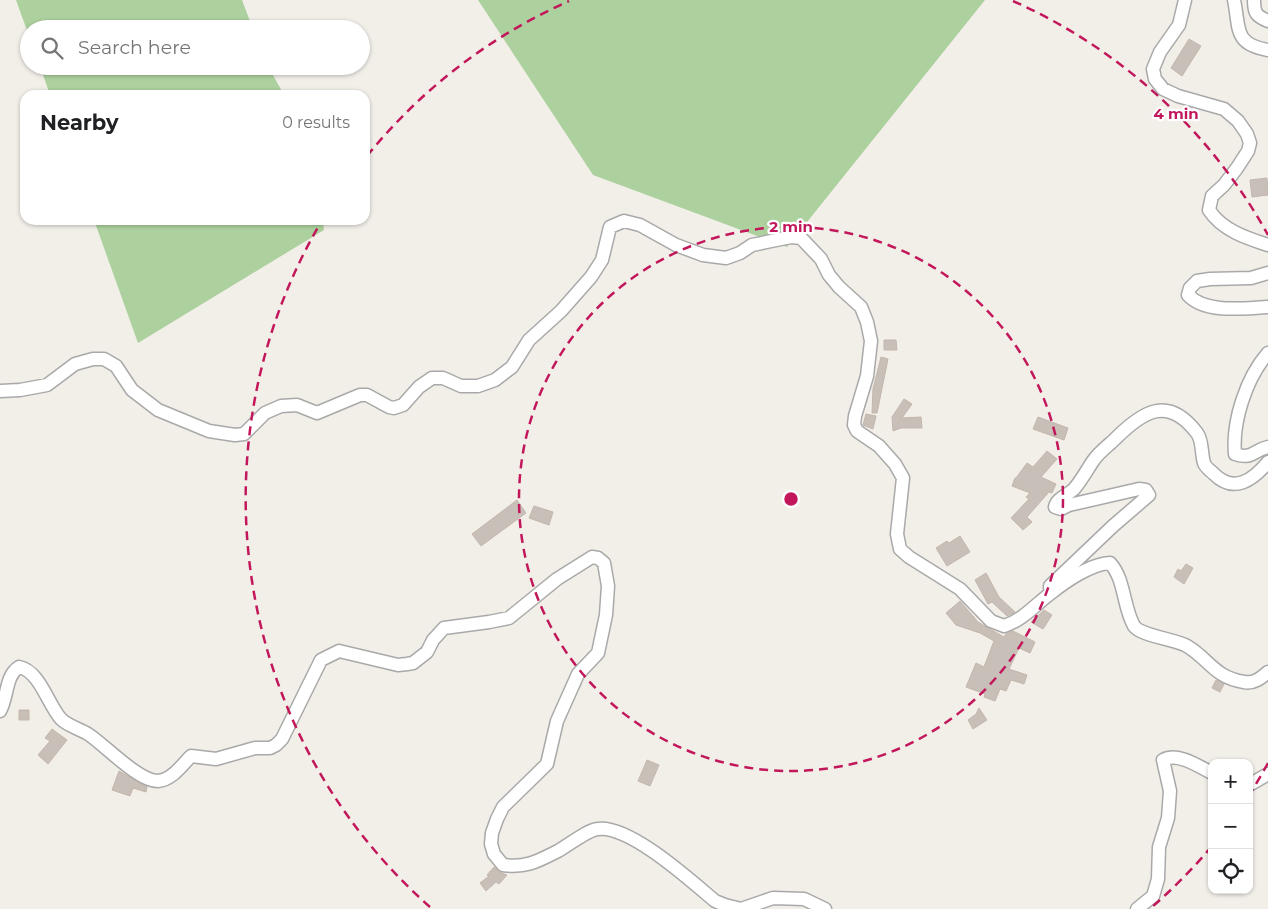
<!DOCTYPE html>
<html lang="en">
<head>
<meta charset="utf-8">
<style>
	body { margin:0; font-family:Montserrat,sans-serif; background:#f2f2f2; color:#202124 }
	.controls { position:absolute; right:15px; bottom:15px; display:grid; overflow:hidden; border-radius:10px; box-shadow:0 1px 4px #0004 }
	.controls button { width:45px; height:45px; display:grid; place-items:center; padding:0; border:0; border-bottom:1px solid #e0e0e0; background:#fff; color:#202124; font:25px sans-serif }
	.list { margin:0; padding:0; list-style:none }
	h2 { display:flex; justify-content:space-between; align-items:center; height:65px; margin:0; padding:0 20px; font-size:21px }
	h2 small { font-size:16px; font-weight:400; color:#757577 }
	.icon { flex:none; width:28px; height:28px; fill:none; stroke:currentColor; stroke-width:2; stroke-linecap:round; stroke-linejoin:round }
	.map { position:relative; flex:none; width:1268px; height:909px; overflow:hidden }
	.search { position:absolute; background:#fff; box-shadow:0 1px 4px #0004; left:20px; top:20px; width:350px; height:55px; display:flex; align-items:center; gap:12px; box-sizing:border-box; padding:0 18px; border-radius:28px; color:#757577; font-size:19px }
	.panel { position:absolute; background:#fff; box-shadow:0 1px 4px #0004; left:20px; top:90px; width:350px; height:135px; border-radius:15px }
	.map>svg:first-child { display:block }
	.forest { fill:#add19e }
	.building { fill:#c7bfb8; stroke:#c4b6ab }
	.lines { fill:none; stroke-linecap:round; stroke-linejoin:round }
	.minor-casing { stroke:#a9a9a9; stroke-width:15 }
	.minor { stroke:#fff; stroke-width:12 }
	.ring { fill:none; stroke:#c2185b; stroke-width:2.5; stroke-dasharray:9 6 }
	.centre { fill:#c2185b; stroke:#fff; stroke-width:2.5 }
	.ring-label { font-size:15px; text-anchor:middle; font-weight:bold; fill:#c2185b; stroke:#fff; stroke-width:4.5; stroke-linejoin:round; paint-order:stroke }
</style>
</head>
<body>
<div class="map">
<svg width="1268" height="909" viewBox="0 0 1268 909">
	<rect width="100%" height="100%" fill="#f2efe9"/>
	<path class="forest" d="M16,0H242L253,29H29V36Z
		M478,0H985L787,247L593,175Z
		M40,66H268L284,95H50Z
		M94,220H323L324,230L138,343Z"/>
	<path class="building" d="M1189,39L1201,46L1182,76L1171,68Z
		M1267,178L1268,195L1252,197L1250,180Z
		M884,340H896L897,350H884Z
		M881,357L888,359L877,413H872L873,389Z
		M904,399L912,404L902,418L921,417L922,428H901L893,431L892,417Z
		M866,414L876,416L873,429L863,425Z
		M1038,417L1068,428L1064,440L1033,429Z
		M1047,451L1057,459L1041,477L1056,484L1052,493L1049,492L1027,517L1032,522L1023,530L1011,518L1029,499L1026,497L1030,493L1012,486L1015,478H1016L1027,463L1033,467Z
		M517,500L526,513L481,546L472,534Z
		M534,506L553,512L549,525L529,518Z
		M960,536L970,552L947,566L936,548L947,541L949,543Z
		M1186,564L1193,568L1184,584L1174,577L1178,569L1181,571Z
		M986,573L999,597L1015,612L1007,616L992,602L988,604L975,580Z
		M960,601L978,622L988,628L1004,637L1006,634L1013,631L1035,642L1030,653L1019,648L1009,669L1027,675L1024,684L1011,680L1006,691L1000,689L995,701L984,697L985,694L966,687L976,663L984,667L994,641L980,633L956,625L946,613Z
		M1044,610L1052,615L1043,629L1031,622Z
		M1216,680L1224,684L1220,692L1212,688Z
		M979,708L987,720L973,729L968,720L976,714Z
		M19,710H29V720H19Z
		M52,729L67,740L48,764L38,755L50,741L45,738Z
		M647,760L659,765L650,786L638,781Z
		M119,771L147,787L146,792L133,788L130,796L112,790Z
		M494,867L499,872L507,875L499,884L496,882L486,891L480,883L489,876L487,875Z"/>
	<g class="lines">
		<g class="minor-casing">
			<path id="minor" d="M1185,0L1179,25L1160,52L1153,69L1155,79L1163,89L1178,96L1224,109L1238,121L1247,134L1250,143L1248,151L1237,168L1224,185L1212,196L1209,210C1222,230 1246,238 1268,245
				M1234,0C1240,28 1233,44 1268,50
				M1254,0C1254,13 1256,16 1268,21
				M1268,273L1251,278L1210,279L1197,281L1190,288L1188,295C1206,314 1244,308 1268,307
				M1268,353C1246,378 1232,422 1235,454C1253,460 1253,450 1268,447
				M0,391L20,390L47,385L75,364L93,359H104L116,366L132,390L158,410L209,431L235,435L244,434L265,413L281,406L297,405L317,413L360,395H367L389,407L394,408L403,405L419,387L432,378H443L461,386H478L495,380L512,367L529,340L561,311L591,277L602,260L610,227L624,221L640,225L676,245L703,255L726,258L740,253L752,245L791,237L801,238L821,259L829,275L839,287L861,307L867,322L871,341L867,376L855,416L854,425L857,431L879,446L895,464L903,478L897,534L900,549L909,557L960,589L991,621L1004,626C1023,620 1036,604 1051,593C1066,581 1091,564 1110,563C1125,579 1123,607 1134,626C1141,636 1175,639 1187,646C1210,660 1214,677 1244,682C1254,684 1261,678 1268,672
				M1050,588V586L1113,526L1149,495L1146,490L1139,489L1069,505L1061,509L1055,507C1057,498 1068,495 1074,489C1081,481 1087,470 1093,461C1099,452 1108,446 1115,439C1143,411 1168,395 1197,433C1203,441 1201,453 1204,463C1205,467 1211,471 1214,474C1234,494 1253,480 1268,462
				M0,711C8,697 5,676 19,667C40,671 48,705 61,719C68,726 80,729 88,734C105,745 138,781 158,781C172,780 182,765 191,756L216,759L255,748H270L276,745L282,739L321,660L339,651L398,665L407,664L413,663L427,652L433,640L444,628L489,622L509,618L557,579L592,557L598,558L604,563L608,586L606,615L598,653L578,674L557,721L547,764L503,807L497,819L492,833L491,844L494,854L503,865C527,868 538,861 558,851C569,845 587,830 598,829C630,825 691,881 715,901L725,905L741,909L773,898L804,899L825,909
				M1249,785L1268,774
				M1137,909L1153,896L1158,879L1159,847L1168,818L1170,791L1163,760C1178,752 1198,766 1212,773"/>
		</g>
		<use href="#minor" class="minor"/>
	</g>
	<g class="ring">
		<circle cx="791" cy="499" r="272"/>
		<path d="M1268 763A545 545 0 0 1 1251 792M1212 846A545 545 0 0 1 1152 907M430 907A545 545 0 0 1 321 222M367 156A545 545 0 0 1 569 1M1013 1A545 545 0 0 1 1268 235"/>
	</g>
	<circle cx="791" cy="499" r="8" class="centre"/>
	<g class="ring-label">
		<text x="1176" y="119">4 min</text>
		<text x="791" y="232">2 min</text>
	</g>
</svg>
<div class="controls">
<button>+</button>
<button>−</button>
<button><svg class="icon" aria-label="locate" viewBox="0 0 24 24"><circle cx="12" cy="12" r="6"/><path d="M12 2v4M12 18v4M2 12h4M18 12h4"/></svg></button>
</div>
<div class="search"><svg class="icon" aria-label="search" viewBox="0 0 24 24"><circle cx="10" cy="10" r="6"/><path d="M15 15l6 6"/></svg>Search here</div>
<section class="panel">
<h2>Nearby<small>0 results</small></h2>
<ul class="list">
</ul>
</section>
</div>
</body>
</html>
